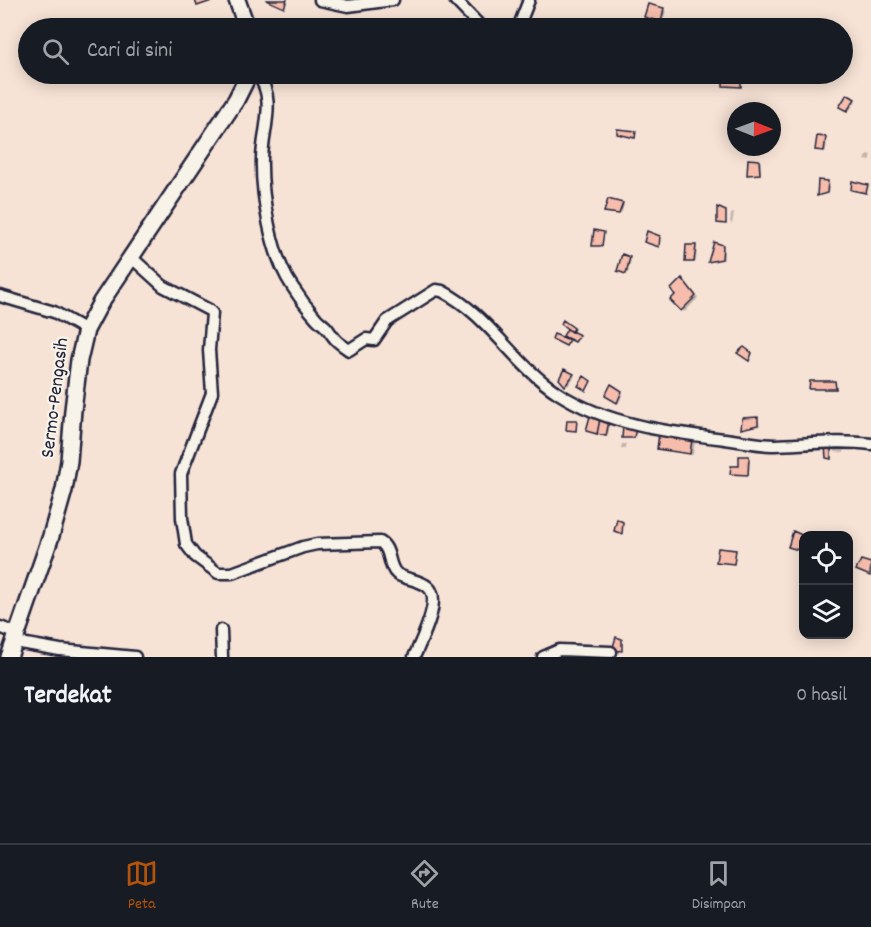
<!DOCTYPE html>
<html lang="id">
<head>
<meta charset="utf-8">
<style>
	body { margin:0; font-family:Dekko,sans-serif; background:#20242c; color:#f1f3f6 }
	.controls { position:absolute; right:18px; bottom:18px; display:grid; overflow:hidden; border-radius:12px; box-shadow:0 3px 15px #0003 }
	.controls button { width:54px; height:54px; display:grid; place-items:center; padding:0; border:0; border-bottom:2px solid #363941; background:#171b24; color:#f1f3f6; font:30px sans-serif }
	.compass { position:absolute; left:727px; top:102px; width:54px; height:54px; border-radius:50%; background:#171b24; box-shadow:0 3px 15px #0003; rotate:91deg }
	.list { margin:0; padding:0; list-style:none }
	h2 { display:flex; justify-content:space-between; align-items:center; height:78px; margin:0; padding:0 24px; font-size:26px }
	h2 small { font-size:20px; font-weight:400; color:#9ea1a6 }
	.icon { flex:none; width:33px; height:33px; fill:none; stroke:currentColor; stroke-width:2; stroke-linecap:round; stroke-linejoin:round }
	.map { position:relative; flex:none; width:871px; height:657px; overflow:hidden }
	.search { position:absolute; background:#171b24; box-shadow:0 3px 15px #0003; left:18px; right:18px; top:18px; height:66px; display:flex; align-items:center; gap:15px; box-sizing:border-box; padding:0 21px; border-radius:33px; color:#9ea1a6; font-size:22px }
	.sheet { height:186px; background:#171b24 }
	nav { display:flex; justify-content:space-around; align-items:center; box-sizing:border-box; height:84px; border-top:2px solid #363941; background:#171b24; font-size:16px; color:#9ea1a6 }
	nav a { display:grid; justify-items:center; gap:3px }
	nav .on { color:#b45309 }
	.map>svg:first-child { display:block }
	.shadow { fill:#0003 }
	.building { fill:#f6bdac; stroke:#22223b; stroke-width:1.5 }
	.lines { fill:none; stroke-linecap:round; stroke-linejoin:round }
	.street-casing { stroke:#22223b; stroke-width:15 }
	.primary-casing { stroke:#22223b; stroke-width:20 }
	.street { stroke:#f7f3e8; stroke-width:10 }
	.primary { stroke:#f7f3e8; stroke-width:15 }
	.labels { text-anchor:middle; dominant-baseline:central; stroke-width:4.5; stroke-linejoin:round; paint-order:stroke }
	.street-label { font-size:20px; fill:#22223b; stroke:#f7f3e8 }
</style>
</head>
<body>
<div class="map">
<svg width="871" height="657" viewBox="0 0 871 657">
	<rect width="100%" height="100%" fill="#f7e3d6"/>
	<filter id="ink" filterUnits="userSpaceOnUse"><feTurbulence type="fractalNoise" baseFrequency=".0167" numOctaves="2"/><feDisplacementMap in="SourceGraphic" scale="12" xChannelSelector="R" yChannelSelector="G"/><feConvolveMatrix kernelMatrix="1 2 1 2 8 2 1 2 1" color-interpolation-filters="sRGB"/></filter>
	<g filter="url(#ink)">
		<path class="shadow" d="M649,6L666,11L663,21L646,16Z
			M571,24L573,25L578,28H569Z
			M848,96L856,101L850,110L841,107Z
			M826,138L827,139L826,151L819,150Z
			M868,154L871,155V161L865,160Z
			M759,161L761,162V174H748Z
			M828,183L830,184L828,193L818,195Z
			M622,204L624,205L621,214L608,212Z
			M734,213L732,224L730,222L731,214Z
			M715,244L724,248V260L711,262H710Z
			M695,246L697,247L696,262H688Z
			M623,256L631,260L628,273L621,272Z
			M685,282L698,298L685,312L682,310L677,295Z
			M565,371L575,376L568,386L560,379Z
			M835,382L837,390L811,388Z
			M611,386L623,393L619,403L607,396Z
			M758,418L760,426L742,428Z
			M609,423L610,424L608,436L590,432Z
			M692,441L695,443L693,455L659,448Z
			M622,444H626V449L621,448Z
			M835,444L844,446V453L835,452Z
			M749,458L750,459L749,475L734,474Z"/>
		<path class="building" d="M195,0H212V1L197,6Z
			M266,0H287L284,8Z
			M648,4L664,8L661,22L644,17Z
			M747,22L763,23V28H747Z
			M723,76H741V87L723,86Z
			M847,94L855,99L847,111L839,107Z
			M617,129L636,131L635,138L617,134Z
			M817,136L826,137L824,151L815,150Z
			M748,159L759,160L760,174L747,175Z
			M818,180L828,181L827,193L817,196Z
			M852,181L868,185L866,193L851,190Z
			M608,199L623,203L619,214L604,212Z
			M717,207L726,211V224L717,223Z
			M594,230L604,232L602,246H592Z
			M647,231L660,236L659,247L644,242Z
			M714,242L723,245L722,259L708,262Z
			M686,245H696L694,262H685Z
			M622,254L630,257L626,274L617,271Z
			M682,278L696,296L681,311L670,300L675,295L671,289Z
			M563,320L574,328L572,332L561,324Z
			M567,329L580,335L575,342L563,336Z
			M554,334L570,340L566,346L552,339Z
			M744,347L752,353L749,361L737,353Z
			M564,369L574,374L565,386L559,379Z
			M584,376L591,381L586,391L578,386Z
			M810,381H835L836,389H809Z
			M611,384L622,391L617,403L605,396Z
			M590,416L600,419L597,434L586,431Z
			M758,417V425L741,429L742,418Z
			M600,419L609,421L606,436L597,434Z
			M567,420H577L576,431L566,430Z
			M623,426L636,427L634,438H622Z
			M659,433L692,439L690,454L657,449Z
			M825,446H831V459L826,458Z
			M739,456H749L748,475L730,474L731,466H739Z
			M617,519L623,522L622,534L614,531Z
			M793,531L804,536L802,551L788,547Z
			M718,548L736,550L734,564L716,562Z
			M861,560L871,563L870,576L856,570Z
			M616,637L622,639V651L612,650Z"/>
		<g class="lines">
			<g class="street-casing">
				<path id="street" d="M320,0L348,6L393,0
					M455,0L482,28
					M518,28L529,0
					M257,74C277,98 263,129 262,158C261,195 271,255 292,286C299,297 308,309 317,319C320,322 324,325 327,328C336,341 336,341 349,350L366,339L374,340L387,321L436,290L442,291C489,315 514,365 558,393C607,425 668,432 725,439C742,441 758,445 775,445C807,444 839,440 871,444
					M131,257L163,286L209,310L212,313L209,350L212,393L181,474L182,518L186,544L195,556L218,573H232L303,547L317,544L380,542C392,549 387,566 397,574C406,580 419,579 428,587C443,599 420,643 414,657
					M0,296L54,312L86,330
					M0,627L18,634
					M221,630L222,657
					M15,642L60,650L135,657
					M543,657L559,650L611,652"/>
			</g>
			<g class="primary-casing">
				<path id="primary" d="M237,0L247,28
					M9,657L51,536L64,490L69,461L73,410L79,360L86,330L101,302L236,100L249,74"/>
			</g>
			<use href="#street" class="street"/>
			<use href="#primary" class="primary"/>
		</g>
	</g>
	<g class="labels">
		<g class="street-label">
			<text transform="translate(56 398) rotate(-83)">Sermo-Pengasih</text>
		</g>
	</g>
</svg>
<div class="controls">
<button><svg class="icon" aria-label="locate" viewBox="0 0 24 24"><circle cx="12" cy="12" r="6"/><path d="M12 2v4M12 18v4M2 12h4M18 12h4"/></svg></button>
<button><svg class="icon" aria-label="layers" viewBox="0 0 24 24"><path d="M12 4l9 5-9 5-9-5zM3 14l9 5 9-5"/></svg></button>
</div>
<svg class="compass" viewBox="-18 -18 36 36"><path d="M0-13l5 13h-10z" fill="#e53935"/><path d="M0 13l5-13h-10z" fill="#9ea1a6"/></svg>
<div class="search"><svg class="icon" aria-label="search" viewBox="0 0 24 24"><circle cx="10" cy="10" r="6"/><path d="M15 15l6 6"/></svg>Cari di sini</div>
</div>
<section class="sheet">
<h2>Terdekat<small>0 hasil</small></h2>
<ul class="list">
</ul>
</section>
<nav>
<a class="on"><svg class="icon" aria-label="map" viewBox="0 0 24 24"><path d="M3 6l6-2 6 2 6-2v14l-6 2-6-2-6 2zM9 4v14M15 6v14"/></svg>Peta</a>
<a><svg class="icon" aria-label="directions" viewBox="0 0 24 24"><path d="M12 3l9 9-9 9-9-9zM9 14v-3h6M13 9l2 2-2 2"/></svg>Rute</a>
<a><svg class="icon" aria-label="saved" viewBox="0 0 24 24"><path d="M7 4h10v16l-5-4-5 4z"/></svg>Disimpan</a>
</nav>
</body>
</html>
